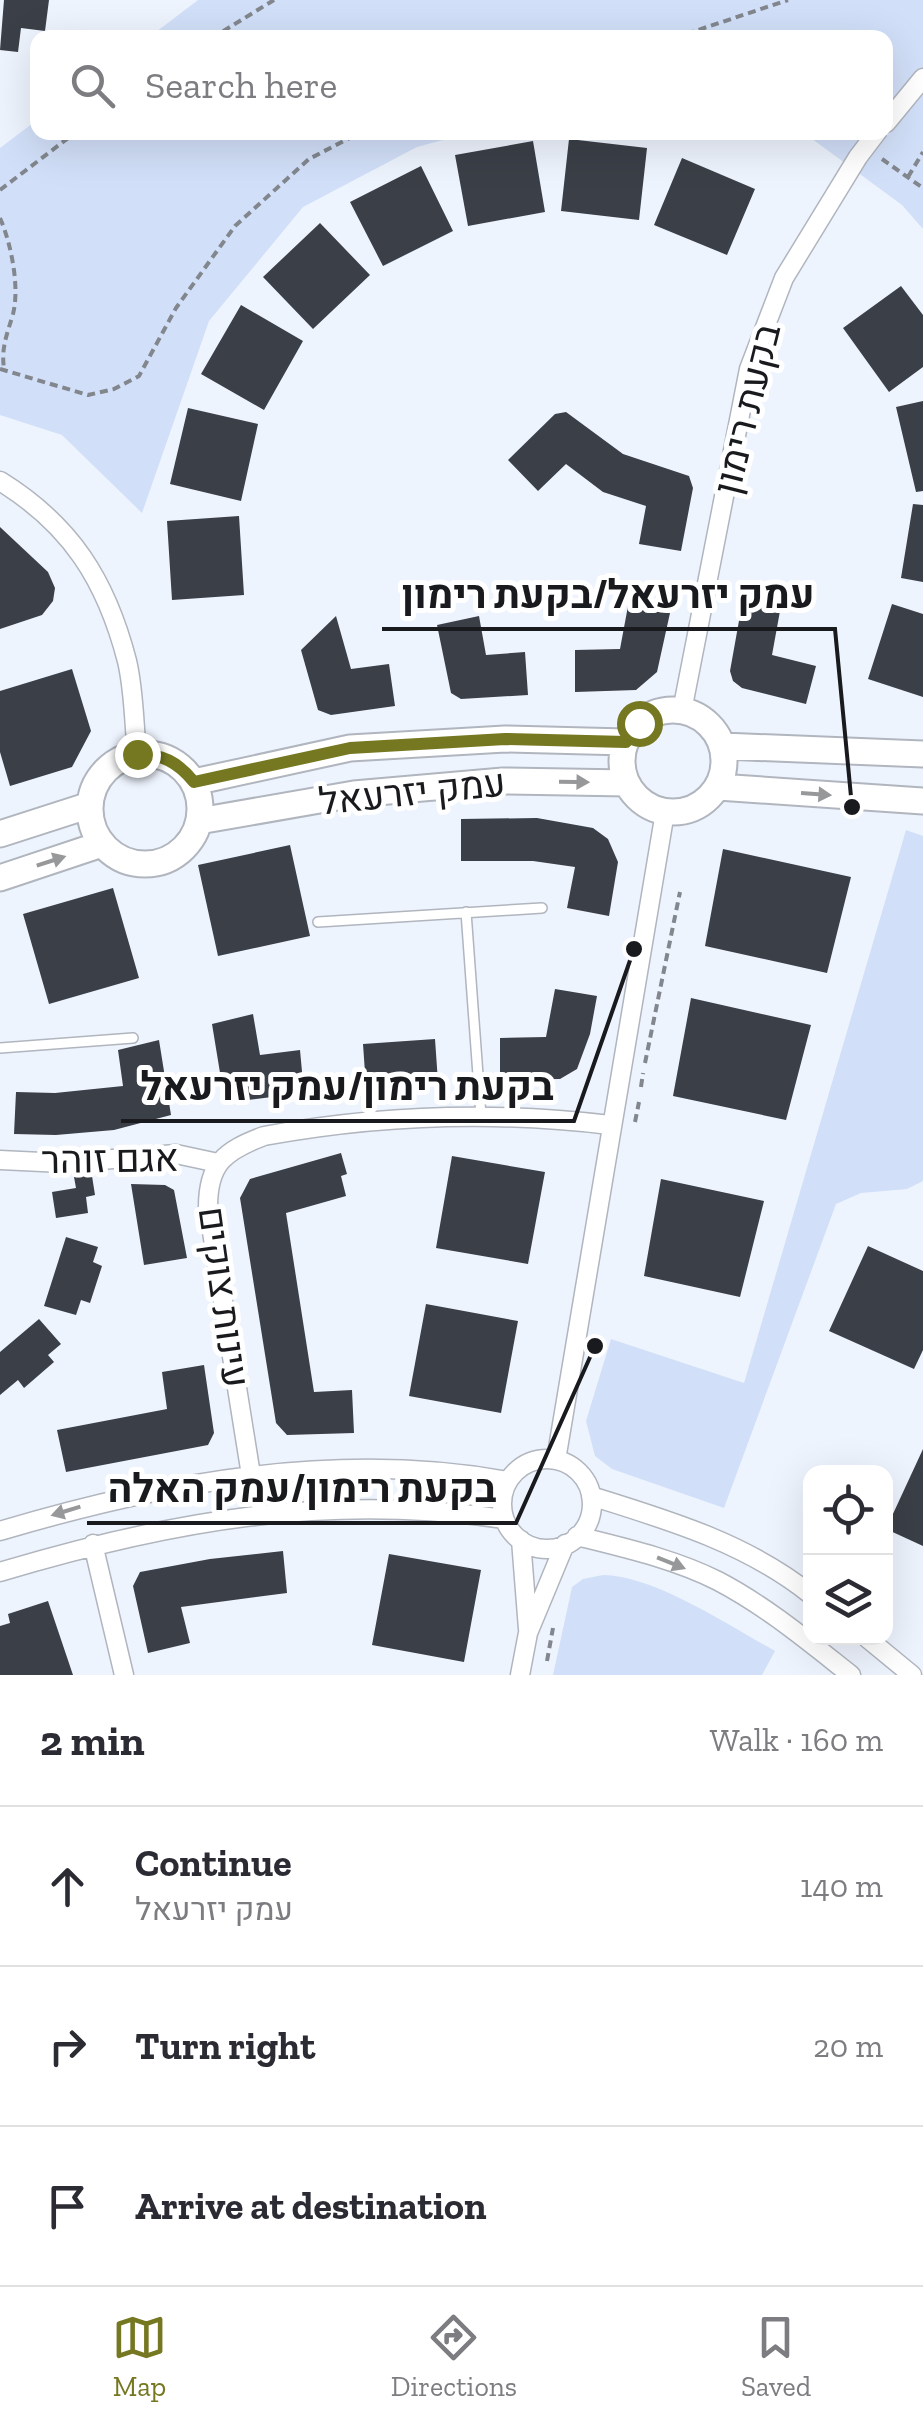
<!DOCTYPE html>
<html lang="en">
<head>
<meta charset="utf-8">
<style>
	body { margin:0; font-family:"Zilla Slab",Heebo,serif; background:#f7f7f7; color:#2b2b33 }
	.controls { position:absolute; right:30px; bottom:30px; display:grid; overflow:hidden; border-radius:20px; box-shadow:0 10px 40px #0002 }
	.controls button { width:90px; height:90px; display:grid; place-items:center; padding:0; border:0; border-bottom:2px solid #e1e1e2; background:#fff; color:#2b2b33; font:50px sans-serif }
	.stop { position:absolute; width:30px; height:30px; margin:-22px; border:8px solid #757820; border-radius:50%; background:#fff }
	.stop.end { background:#757820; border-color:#fff; box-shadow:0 2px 10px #0008 }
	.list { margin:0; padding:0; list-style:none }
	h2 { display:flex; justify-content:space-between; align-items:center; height:130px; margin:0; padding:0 40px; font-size:42px }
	h2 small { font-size:32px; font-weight:400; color:#7c7c81 }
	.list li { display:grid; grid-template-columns:65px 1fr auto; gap:30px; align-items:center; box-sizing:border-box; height:160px; padding:0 40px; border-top:2px solid #e1e1e2 }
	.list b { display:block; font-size:38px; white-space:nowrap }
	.list p { margin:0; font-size:32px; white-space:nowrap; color:#7c7c81 }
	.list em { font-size:32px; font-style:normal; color:#7c7c81 }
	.icon { flex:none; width:55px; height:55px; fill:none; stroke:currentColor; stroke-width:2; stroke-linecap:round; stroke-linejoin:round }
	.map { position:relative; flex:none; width:923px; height:1675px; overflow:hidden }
	.search { position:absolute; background:#fff; box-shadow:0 10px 40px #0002; left:30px; right:30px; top:30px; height:110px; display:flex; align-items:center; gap:25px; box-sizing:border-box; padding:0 35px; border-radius:20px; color:#7c7c81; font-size:38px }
	.sheet { height:610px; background:#fff }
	nav { display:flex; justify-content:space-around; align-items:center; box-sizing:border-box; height:140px; border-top:2px solid #e1e1e2; background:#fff; font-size:28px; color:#7c7c81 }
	nav a { display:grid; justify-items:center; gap:5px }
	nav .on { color:#757820 }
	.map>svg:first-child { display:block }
	.green { fill:#d1dff8 }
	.building { fill:#3b3f47 }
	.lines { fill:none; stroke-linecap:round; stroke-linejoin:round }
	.service-casing { stroke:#b0b5be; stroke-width:12 }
	.minor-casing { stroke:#b0b5be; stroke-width:21 }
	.secondary-casing { stroke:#b0b5be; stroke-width:29 }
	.path { stroke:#82868d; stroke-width:4; stroke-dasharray:8 5; stroke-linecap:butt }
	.service { stroke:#fff; stroke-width:9 }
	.minor { stroke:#fff; stroke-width:18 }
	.secondary { stroke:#fff; stroke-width:25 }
	.oneway { fill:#979899 }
	.route { stroke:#757820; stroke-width:12 }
	.labels { text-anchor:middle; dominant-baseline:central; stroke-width:10; stroke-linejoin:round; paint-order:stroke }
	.street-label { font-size:38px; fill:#181a1d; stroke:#fff }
	.leader { fill:none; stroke:#181a1d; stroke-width:4 }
	.callout-dot { fill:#181a1d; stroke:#fff; stroke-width:4 }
	.callout-label { font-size:40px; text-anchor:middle; font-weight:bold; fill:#181a1d; stroke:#fff; stroke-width:10; stroke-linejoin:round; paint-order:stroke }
</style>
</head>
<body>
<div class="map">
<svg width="923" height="1675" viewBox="0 0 923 1675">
	<rect width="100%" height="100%" fill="#eef4fe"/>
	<path class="green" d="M198,0H923V229L902,205L804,133L886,132V38H148Z
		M37,120L38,132L469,133L417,147L303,207L209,321L142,513L62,435L0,415V148Z
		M906,830L923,836V1181L907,1189L861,1193L836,1204L724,1508L612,1469L595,1456L586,1421L611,1339L744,1383Z
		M603,1575C653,1575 730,1626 775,1651L762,1675H553L572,1587L583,1579Z"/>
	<path class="building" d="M4,0H49L45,31L21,28L18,52L0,50Z
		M569,139L647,148L639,220L561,211Z
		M533,141L545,212L468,226L455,155Z
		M682,158L755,189L727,255L654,225Z
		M421,166L453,231L383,266L350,202Z
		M320,223L370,275L313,329L263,277Z
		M901,286L923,315V367L889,392L843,328Z
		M241,305L303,341L264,410L201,374Z
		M923,401V491L916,492L896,407Z
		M188,408L258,424L241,501L170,484Z
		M566,412L623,454L689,476L693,488L681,551L639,544L646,506L603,492L566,464L538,491L508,460L555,414Z
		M913,504L923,505V582L901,578Z
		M239,516L244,595L172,600L167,521Z
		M0,527L48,572L55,588L53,601L42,615L0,629Z
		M742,604L780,611L772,655L816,666L806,704L742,688L733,681L730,671Z
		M892,604L923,614V697L868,679Z
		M628,606L670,613L657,672L636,690L575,692V650L620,649Z
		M336,616L351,669L389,664L395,706L331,715L318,710L301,650Z
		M479,616L486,655L525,652L528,695L461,699L451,693L437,625Z
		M72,669L91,731L72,767L10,786L0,752V691Z
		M537,818L593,828L608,839L618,862L609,916L567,908L575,867L533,861H461V819Z
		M290,845L310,936L218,956L198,865Z
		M723,849L851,877L827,973L705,946Z
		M113,888L139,978L49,1004L23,914Z
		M555,989L597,996L590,1034L577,1069L560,1079L500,1080V1038L546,1037Z
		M691,998L811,1025L786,1120L673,1096Z
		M253,1014L260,1055L300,1050L304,1093L240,1101L231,1098L223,1091L212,1024Z
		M435,1039L438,1082L366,1087L363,1044Z
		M159,1040L171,1115L114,1130L56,1135L14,1134L16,1092L55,1093L123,1086L118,1050Z
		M341,1153L347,1174L341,1176L346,1196L286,1213L314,1392L352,1390L354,1433L287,1435L276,1423L240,1198L250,1179Z
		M452,1156L545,1172L528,1264L436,1248Z
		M92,1176L95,1195L86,1197L88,1213L56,1218L52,1192L76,1188L74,1177Z
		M661,1179L764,1201L740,1297L644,1276Z
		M131,1184L165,1185L174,1190L187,1258L144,1265Z
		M66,1237L98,1247L93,1262L102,1266L90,1303L81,1300L76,1315L44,1306Z
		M868,1246L923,1271V1350L914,1369L829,1331Z
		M426,1304L518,1321L501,1413L409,1396Z
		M39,1319L61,1344L48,1355L54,1362L24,1388L18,1380L0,1395V1352Z
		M204,1365L214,1433L208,1445L66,1472L57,1430L167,1409L162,1372Z
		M923,1449V1546L886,1529Z
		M283,1551L287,1593L181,1607L190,1643L148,1653L133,1586L140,1572L210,1559Z
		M389,1554L481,1570L464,1662L372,1645Z
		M48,1601L73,1675H0V1626L10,1623L8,1614Z"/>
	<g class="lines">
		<g class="service-casing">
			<path id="service" d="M466,912L481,1116
				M318,922L542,908
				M0,1048L133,1038"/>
		</g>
		<g class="minor-casing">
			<path id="minor" d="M886,123L923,78
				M0,481C71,525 106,580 127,661C134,690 134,724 137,754
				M682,711L749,369L784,278L858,157L877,132
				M0,1160L63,1163L176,1154L218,1163
				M502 1504a45 45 0 1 1 90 0a45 45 0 1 1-90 0Z
				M556,1460L665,812
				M251,1475L208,1207C208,1164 224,1151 264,1136C379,1115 494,1111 610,1125
				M591,1496C668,1520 746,1543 810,1594
				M0,1531C164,1482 338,1450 508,1481
				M577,1536C625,1548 674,1559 718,1581C766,1606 809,1642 851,1675
				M521,1540L528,1629
				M93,1544L124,1675
				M0,1572C170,1521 327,1493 504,1519
				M867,1638L912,1675
				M520,1675L528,1633L565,1544"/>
		</g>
		<g class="secondary-casing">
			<path id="secondary" d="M622 761a51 51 0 1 1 102 0a51 51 0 1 1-102 0Z
				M723,746L923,754
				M90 809a55 55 0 1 1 110 0a55 55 0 1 1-110 0Z
				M194,782L350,748L505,739L626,742
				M718,787L923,801
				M199,821L354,794L503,781L627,783
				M0,834L90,805
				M0,878L102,844"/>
		</g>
		<path class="path" d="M212,38L274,0
			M674,38L788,0
			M882,159L923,188
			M908,177L923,152
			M0,190L76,132
			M0,218C11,243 20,287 13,314C7,335 1,347 4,369
			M0,369L88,395L114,389L139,376L176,308L235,226L309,159L361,132
			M645,1063L680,892
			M641,1087L643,1073
			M635,1122L639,1102
			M547,1661L553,1628"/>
		<use href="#service" class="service"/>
		<use href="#minor" class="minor"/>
		<use href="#secondary" class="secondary"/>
	</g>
	<defs><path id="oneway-solid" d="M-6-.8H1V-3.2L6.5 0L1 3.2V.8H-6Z" transform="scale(2.5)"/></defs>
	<g class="oneway">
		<use href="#oneway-solid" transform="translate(574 782) rotate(1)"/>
		<use href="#oneway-solid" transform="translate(816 794) rotate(4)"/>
		<use href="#oneway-solid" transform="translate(51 861) rotate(-18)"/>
		<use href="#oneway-solid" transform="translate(66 1511) rotate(163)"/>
		<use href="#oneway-solid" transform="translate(671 1563) rotate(22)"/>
	</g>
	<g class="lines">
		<path class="route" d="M137,754C162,754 178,762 194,782L350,748L505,739L626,742L639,723"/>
	</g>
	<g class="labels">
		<g class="street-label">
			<text transform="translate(747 409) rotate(-76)">בקעת רימון</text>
			<text transform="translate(412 792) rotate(-6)">עמק יזרעאל</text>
			<text transform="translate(110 1159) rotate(-1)">אגם זוהר</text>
			<text transform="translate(224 1297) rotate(82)">עינות צוקים</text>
		</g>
	</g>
	<path class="leader" d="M852 807L835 629H382M634 949L574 1121H121M595 1346L516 1523H87"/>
	<g class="callout-dot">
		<circle cx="852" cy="807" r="10"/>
		<circle cx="634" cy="949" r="10"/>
		<circle cx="595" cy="1346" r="10"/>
	</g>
	<g class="callout-label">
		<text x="608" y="608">עמק יזרעאל/בקעת רימון</text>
		<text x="347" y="1100">בקעת רימון/עמק יזרעאל</text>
		<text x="302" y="1502">בקעת רימון/עמק האלה</text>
	</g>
</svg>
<div class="controls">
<button><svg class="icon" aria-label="locate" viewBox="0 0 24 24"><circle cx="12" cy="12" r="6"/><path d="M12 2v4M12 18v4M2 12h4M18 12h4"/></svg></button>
<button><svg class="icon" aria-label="layers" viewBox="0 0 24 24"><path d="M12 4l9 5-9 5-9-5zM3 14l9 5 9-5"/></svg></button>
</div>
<div class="stop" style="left:639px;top:723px"></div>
<div class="stop end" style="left:137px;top:754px"></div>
<div class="search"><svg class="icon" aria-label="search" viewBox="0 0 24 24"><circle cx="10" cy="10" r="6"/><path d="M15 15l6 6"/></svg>Search here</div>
</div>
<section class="sheet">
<h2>2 min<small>Walk · 160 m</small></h2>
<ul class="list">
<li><svg class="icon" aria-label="ahead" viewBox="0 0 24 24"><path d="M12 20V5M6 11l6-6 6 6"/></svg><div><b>Continue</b><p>עמק יזרעאל</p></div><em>140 m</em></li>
<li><svg class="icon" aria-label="right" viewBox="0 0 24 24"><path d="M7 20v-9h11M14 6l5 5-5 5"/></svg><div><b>Turn right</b></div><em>20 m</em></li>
<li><svg class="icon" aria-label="arrive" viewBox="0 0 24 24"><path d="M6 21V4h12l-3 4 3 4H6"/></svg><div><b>Arrive at destination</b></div></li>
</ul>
</section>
<nav>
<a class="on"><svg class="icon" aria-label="map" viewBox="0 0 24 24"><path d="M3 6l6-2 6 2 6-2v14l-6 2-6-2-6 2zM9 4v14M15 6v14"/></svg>Map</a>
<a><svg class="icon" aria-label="directions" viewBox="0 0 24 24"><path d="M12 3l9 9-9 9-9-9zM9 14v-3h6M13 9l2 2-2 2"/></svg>Directions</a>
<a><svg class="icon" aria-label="saved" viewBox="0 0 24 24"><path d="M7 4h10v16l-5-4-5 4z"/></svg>Saved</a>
</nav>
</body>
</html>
